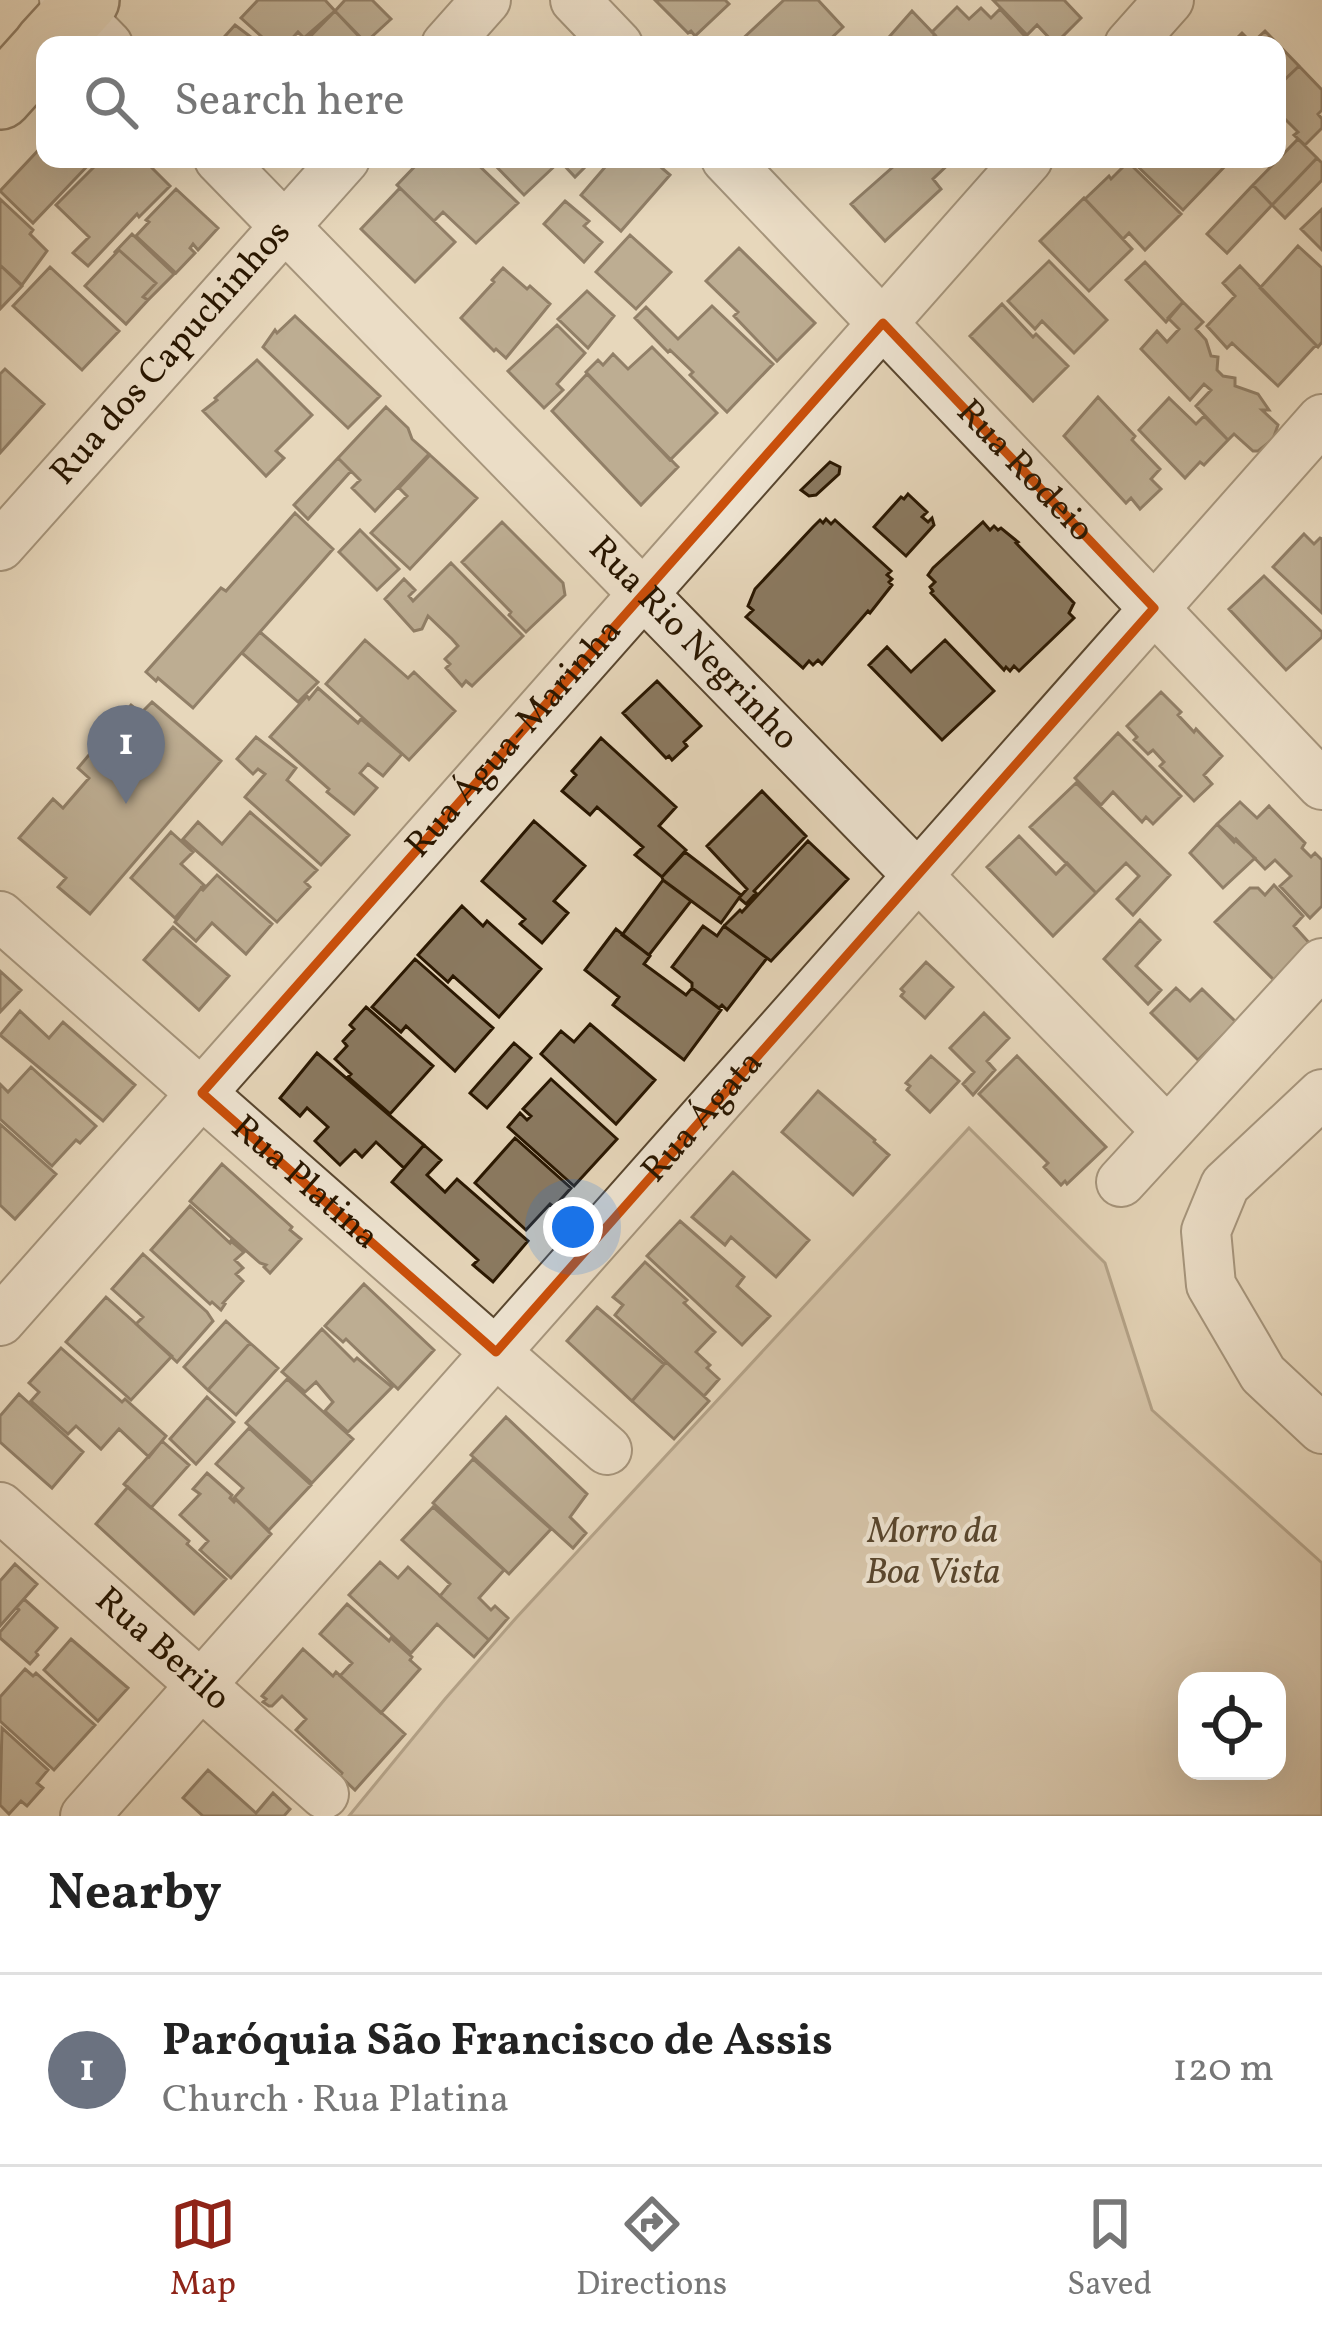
<!DOCTYPE html>
<html lang="en">
<head>
<meta charset="utf-8">
<style>
	body { margin:0; font-family:Vollkorn,serif; background:#f6f6f6; color:#222 }
	.controls { position:absolute; right:36px; bottom:36px; display:grid; overflow:hidden; border-radius:24px; box-shadow:0 12px 48px #0002 }
	.controls button { width:108px; height:108px; display:grid; place-items:center; padding:0; border:0; border-bottom:3px solid #e0e0e0; background:#fff; color:#222; font:60px sans-serif }
	.you { position:absolute; left:573px; top:1227px; width:42px; height:42px; margin:-30px; border:9px solid #fff; border-radius:50%; background:#1a73e8; box-shadow:0 0 0 18px #1a73e833 }
	.badge { display:grid; place-items:center; width:78px; height:78px; border-radius:50%; background:#8f2418; color:#fff; font-size:39px; font-weight:700 }
	.pin { position:absolute; translate:-50% -99px; filter:drop-shadow(0 3px 6px #0008) }
	.pin::after { content:''; position:absolute; top:63px; width:42px; height:36px; background:inherit; clip-path:polygon(0 0,100% 0,50% 100%) }
	.list { margin:0; padding:0; list-style:none }
	h2 { display:flex; justify-content:space-between; align-items:center; height:156px; margin:0; padding:0 48px; font-size:51px }
	h2 small { font-size:39px; font-weight:400; color:#767676 }
	.list li { display:grid; grid-template-columns:78px 1fr auto; gap:36px; align-items:center; box-sizing:border-box; height:192px; padding:0 48px; border-top:3px solid #e0e0e0 }
	.list b { display:block; font-size:45px; white-space:nowrap }
	.list p { margin:0; font-size:39px; white-space:nowrap; color:#767676 }
	.list em { font-size:39px; font-style:normal; color:#767676 }
	.icon { flex:none; width:66px; height:66px; fill:none; stroke:currentColor; stroke-width:2; stroke-linecap:round; stroke-linejoin:round }
	.map { position:relative; flex:none; width:1322px; height:1816px; overflow:hidden }
	.search { position:absolute; background:#fff; box-shadow:0 12px 48px #0002; left:36px; right:36px; top:36px; height:132px; display:flex; align-items:center; gap:30px; box-sizing:border-box; padding:0 42px; border-radius:24px; color:#767676; font-size:45px }
	.sheet { height:348px; background:#fff }
	nav { display:flex; justify-content:space-around; align-items:center; box-sizing:border-box; height:168px; border-top:3px solid #e0e0e0; background:#fff; font-size:33px; color:#767676 }
	nav a { display:grid; justify-items:center; gap:6px }
	nav .on { color:#8f2418 }
	.map>svg:first-child { display:block }
	.green { fill:#c7b69b; stroke:#78664e; stroke-width:3; fill-rule:evenodd }
	.building { fill:#8b7a61; stroke:#281600; stroke-width:3 }
	.lines { fill:none; stroke-linecap:round; stroke-linejoin:round }
	.minor-casing { stroke:#58462f; stroke-width:52 }
	.major-casing { stroke:#281600; stroke-width:68 }
	.minor { stroke:#efe5d3; stroke-width:48 }
	.major { stroke:#e7d7bb; stroke-width:63 }
	.marked { fill:none; stroke:#cb4f0a; stroke-width:9; stroke-linejoin:round }
	.labels { text-anchor:middle; dominant-baseline:central; stroke-width:9; stroke-linejoin:round; paint-order:stroke }
	.street-label { font-size:36px; fill:#281600; stroke:#efe5d3 }
	.park-label { font-size:36px; font-style:italic; fill:#58462e; stroke:#efe5d3 }
</style>
</head>
<body>
<div class="map">
<svg width="1322" height="1816" viewBox="0 0 1322 1816">
	<rect width="100%" height="100%" fill="#e7d7bb"/>
	<filter id="stains"><feTurbulence type="fractalNoise" baseFrequency=".00167" numOctaves="4"/><feColorMatrix values="0 0 0 0 .2 0 0 0 0 .09 0 0 0 0 .02 0 0 0 .5 -.17"/></filter>
	<radialGradient id="worn" r=".72"><stop offset=".6" stop-color="#630" stop-opacity="0"/><stop offset="1" stop-color="#630" stop-opacity=".3"/></radialGradient>
	<path class="green" d="M969,1128L1105,1263L1152,1410L1322,1563V1816H349L445,1699L516,1618ZM1187,1681H1277V1771H1187Z"/>
	<path class="building" d="M258,0H325L335,11L304,38L298,32L286,45H271L241,18Z
		M345,0H372L391,19L365,43L335,11Z
		M655,0H725L729,4L695,36L691,31L688,33Z
		M784,0H818L843,27L824,45H736Z
		M993,0H1064L1081,18L1055,44L1037,25L1027,35Z
		M957,7L969,19L981,8L991,18L1000,9L1033,45H944L932,32Z
		M335,11L368,45H302Z
		M912,11L935,35L931,39L937,45H882Z
		M235,25L260,44L217,45Z
		M1265,31L1299,66L1277,87V45H1230L1242,33L1252,43Z
		M1299,66L1322,90V110L1318,114L1322,119V128L1305,145L1294,135L1298,132L1277,111V87Z
		M1298,139L1317,158L1272,205L1253,185Z
		M45,143V159H94L33,223L0,191Z
		M1317,158L1322,163V180L1285,218L1272,205Z
		M102,159H143L170,186L139,217L137,214L88,266L73,253L89,237L56,205Z
		M422,159H472L518,203L476,243L443,212L434,221L397,185Z
		M489,159H583L588,164L575,177L560,161L524,195Z
		M612,159H660L656,163L670,175L621,231L581,195Z
		M902,159H954L933,179L941,189L885,241L851,204Z
		M1130,159H1219L1226,165L1183,210Z
		M1128,162L1181,214L1145,250L1129,233L1123,239L1085,199L1109,176L1111,179Z
		M1253,185L1272,205L1227,253L1207,234Z
		M400,188L455,242L415,282L361,229Z
		M176,189L218,228L198,250L193,244L190,248L195,253L176,273L136,236L149,222L146,220Z
		M1084,198L1132,249L1089,291L1040,241Z
		M0,199L33,230L30,234L47,251L22,285L0,265Z
		M565,201L589,221L584,226L602,242L584,262L544,224Z
		M1322,209V250L1301,229Z
		M132,234L174,274L148,300L143,297L156,283L119,250L114,253Z
		M630,235L671,272L636,309L596,272Z
		M1298,246L1322,268V342L1318,347L1260,288Z
		M739,248L815,323L777,361L734,316L738,312L706,281Z
		M119,250L156,283L143,297L148,300L126,324L85,286Z
		M1049,261L1107,320L1074,353L1042,321L1035,329L1008,301Z
		M1145,262L1183,302L1166,322L1126,280Z
		M0,265L22,286L0,309Z
		M1240,266L1316,345L1278,386L1232,343L1227,348L1207,326L1235,296L1223,283Z
		M50,267L119,331L82,370L13,306Z
		M503,268L527,289L530,286L550,304L506,358L496,349L494,351L461,318L494,282L492,280Z
		M587,291L614,316L588,348L558,319Z
		M1183,302L1203,322L1196,329L1206,340L1211,356L1218,357L1217,370L1223,376L1235,378V386L1258,394L1269,410H1262L1278,425L1273,439L1258,451H1253L1234,434L1228,440L1196,406L1211,390L1204,384L1190,400L1141,349L1157,331L1167,342L1179,329L1168,318Z
		M1002,304L1033,337L1036,334L1068,366L1033,401L970,336Z
		M712,306L773,364L727,412L690,375L693,372L670,350L668,352L635,318L646,307L678,339Z
		M295,316L380,396L348,428L263,347L275,330L277,333Z
		M557,325L585,353L557,384L563,390L544,408L508,371Z
		M652,347L717,413L670,460L586,372L598,360L603,365L613,354L628,369Z
		M257,360L312,415L276,451L284,458L266,476L203,411L217,400L215,398Z
		M5,369L44,404L0,453V374Z
		M587,374L678,467L641,505L552,411Z
		M1098,397L1135,436L1132,440L1160,469L1151,479L1161,489L1140,509L1131,498L1126,503L1064,436Z
		M1169,398L1196,424L1204,416L1228,440L1204,465L1200,462L1185,478L1139,430Z
		M386,407L408,428L412,439L429,454L375,511L352,488L360,480L338,458Z
		M430,455L477,498L410,569L371,533L407,496L399,488Z
		M338,458L351,471L308,519L294,505Z
		M830,462L840,467L839,474L816,495L809,496L801,490Z
		M908,494L927,512L922,517L928,522L932,518L934,525L906,556L874,527L901,497L904,499Z
		M295,513L333,549L193,708L158,678L156,681L146,672L221,588L226,591Z
		M826,519L831,524L835,520L891,571L887,575L892,579L889,582L892,585L870,613L868,611L822,664L818,660L813,665L809,661L803,668L746,617L753,610L748,606L755,589L813,527L820,520L823,523Z
		M502,522L563,583L565,595L526,632L509,615L511,612L462,562Z
		M983,522L990,530L994,526L998,530L1001,528L1018,542L1016,543L1074,603L1069,613L1074,618L1019,671L1014,666L1010,671L1006,667L1004,670L931,593L933,591L930,587L935,582L928,575L933,568Z
		M360,530L399,569L377,590L339,552Z
		M1304,534L1314,544L1320,538L1322,539V613L1273,567Z
		M451,563L523,636L472,686L466,681L462,686L446,668L450,664L445,659L458,646L452,639L428,616L422,629L414,631L385,599L404,579L415,590L409,596L413,601Z
		M1264,576L1322,632V637L1286,670L1229,609Z
		M260,632L318,682L298,702L242,653Z
		M365,640L408,678L414,672L455,711L409,760L326,684Z
		M945,640L994,691L942,740L869,665L887,647L911,672Z
		M657,681L701,726L684,742L687,746L672,760L669,756L666,758L623,713Z
		M318,688L358,723L361,719L402,754L383,776L368,764L360,773L377,788L354,814L327,792L329,789L270,737L307,696L309,699Z
		M1161,692L1181,712L1178,715L1194,732L1196,729L1222,756L1204,775L1212,784L1194,801L1160,766L1164,762L1153,750L1148,754L1134,740L1137,737L1127,726Z
		M152,702L221,761L90,914L58,887L66,878L19,838L53,799L63,808L89,778L78,768L131,705L141,713Z
		M1118,733L1181,796L1153,824L1146,817L1142,822L1113,792L1101,805L1075,778Z
		M256,737L296,768L287,780L349,835L321,865L245,797L265,774L258,769L253,774L237,759Z
		M601,738L676,807L659,826L686,850L662,877L635,855L643,847L597,807L590,815L562,791L576,775L572,771Z
		M1076,783L1170,875L1133,915L1117,899L1139,876L1126,863L1096,893L1030,827Z
		M762,791L806,836L754,891L756,893L746,904L739,898L747,889L707,846Z
		M1240,802L1257,818L1269,806L1305,843L1302,848L1311,857L1315,853L1322,860V906L1310,918L1280,886L1291,876L1275,860L1265,869L1236,839L1234,842L1217,824Z
		M250,812L317,870L305,882L310,887L277,922L183,839L198,822L222,844Z
		M534,821L585,866L554,901L568,913L542,943L520,924L525,919L482,881Z
		M1217,824L1255,858L1223,888L1190,853Z
		M171,832L193,852L181,864L204,885L175,918L131,878Z
		M1019,836L1056,874L1067,863L1096,893L1053,936L987,867Z
		M808,841L848,879L771,961L724,926L740,910L742,912Z
		M685,852L741,895L721,923L663,880L662,877Z
		M217,875L272,924L246,954L212,923L196,941L175,922L201,888L203,890Z
		M663,880L691,901L649,955L622,935Z
		M1274,885L1303,916L1294,926L1312,946L1277,983L1215,922L1250,888H1258L1265,895Z
		M462,906L483,926L487,921L541,969L499,1017L453,976L448,982L418,955Z
		M1140,920L1160,940L1136,966L1161,990L1148,1004L1104,959Z
		M703,926L717,936L724,926L767,958L727,1010L722,1005L719,1008L692,988V983L672,967Z
		M173,927L229,976L199,1010L144,960Z
		M616,929L650,956L644,964L686,995L692,988L721,1010L684,1060L613,1005L619,997L585,970Z
		M415,959L493,1028L455,1071L406,1026L401,1032L372,1007Z
		M926,962L953,987L925,1018L901,996L904,992L901,989Z
		M0,971L21,990L0,1012Z
		M1176,988L1190,1001L1202,989L1236,1022L1198,1060L1151,1013Z
		M366,1007L433,1066L390,1114L348,1077L351,1074L335,1059L347,1046L343,1041L354,1029L350,1025Z
		M20,1011L49,1038L63,1022L135,1085L103,1121L0,1035Z
		M984,1013L1009,1038L987,1061L995,1070L973,1095L963,1084L974,1072L950,1048Z
		M590,1024L655,1080L616,1124L541,1054L561,1031L574,1042Z
		M514,1043L531,1058L487,1108L470,1093Z
		M317,1053L424,1145L404,1168L376,1142L362,1157L355,1150L340,1165L315,1141L328,1127L307,1108L300,1116L280,1098Z
		M931,1056L959,1081L930,1112L907,1090L910,1086L906,1083Z
		M1017,1056L1106,1147L1067,1184L1065,1181L1061,1185L1044,1167L1048,1163L979,1094Z
		M31,1067L96,1126L80,1143L76,1140L52,1166L0,1119V1084L8,1092Z
		M551,1079L617,1139L574,1186L508,1127L520,1113L527,1120L531,1116L523,1109Z
		M818,1091L875,1140L874,1142L889,1155L853,1195L782,1132Z
		M0,1124L56,1174L15,1219L0,1205Z
		M515,1138L571,1188L554,1207L550,1204L526,1230L475,1183Z
		M424,1145L441,1160L427,1175L445,1192L457,1179L528,1241L493,1282L473,1265L478,1260L392,1182Z
		M222,1164L292,1227L290,1230L301,1239L270,1273L264,1267L266,1265L260,1263L190,1201Z
		M733,1172L809,1240L776,1277L731,1237L725,1245L692,1217Z
		M190,1206L230,1243L231,1241L244,1252L235,1260L243,1268L236,1274L243,1281L223,1303L225,1304L221,1310L212,1302L210,1304L151,1250Z
		M680,1221L744,1277L737,1286L770,1316L742,1345L647,1256Z
		M143,1254L207,1312L213,1321L177,1362L136,1324L143,1317L112,1289Z
		M645,1262L687,1300L684,1303L715,1332L696,1352L710,1365L707,1368L719,1379L704,1396L615,1315L623,1305L613,1297Z
		M364,1284L434,1350L398,1389L346,1339L343,1342L325,1326Z
		M106,1297L172,1356L131,1400L66,1342Z
		M597,1307L664,1364L632,1401L567,1341Z
		M226,1321L250,1343L208,1390L184,1367Z
		M322,1329L354,1361L357,1358L392,1387L348,1432L325,1411L333,1402L316,1382L305,1392L282,1372Z
		M250,1343L278,1368L236,1415L208,1390Z
		M61,1348L122,1402L125,1399L166,1436L149,1457L119,1429L101,1449L76,1426L68,1434L31,1401L39,1392L29,1383Z
		M666,1362L709,1401L674,1439L632,1401Z
		M287,1379L353,1439L312,1483L246,1423Z
		M19,1394L83,1452L52,1488L0,1442V1416Z
		M207,1397L234,1422L196,1464L170,1439Z
		M506,1417L587,1494L570,1517L586,1533L573,1548L471,1455Z
		M249,1428L311,1485L269,1530L234,1498L243,1488L216,1464Z
		M162,1441L189,1465L151,1508L124,1484Z
		M473,1459L551,1529L509,1574L433,1503Z
		M207,1473L232,1495L230,1498L234,1502L236,1499L271,1534L231,1578L200,1550L208,1541L180,1515L200,1494L193,1489Z
		M128,1487L189,1541L187,1544L226,1579L194,1614L96,1524Z
		M433,1507L504,1570L479,1598L491,1610L495,1606L508,1618L489,1640L440,1596L450,1584L402,1540Z
		M380,1562L398,1578L408,1567L489,1640L474,1657L437,1624L411,1653L349,1595Z
		M15,1564L37,1584L0,1626V1581Z
		M24,1599L57,1628L36,1652L38,1655L30,1664L0,1638V1632L19,1610L17,1607Z
		M347,1604L389,1641L391,1638L412,1657L410,1660L420,1669L381,1713L340,1676L352,1663L320,1634Z
		M71,1639L128,1688L98,1721L44,1670Z
		M303,1649L333,1676L336,1672L405,1734L355,1790L340,1776L342,1773L296,1730L306,1719L282,1696L272,1706H269L263,1702L266,1699L262,1696Z
		M25,1669L33,1676L36,1673L95,1725L54,1770L0,1721V1697Z
		M2,1728L48,1770L37,1783L43,1788L27,1806L21,1801L9,1814L0,1805Z
		M208,1770L256,1813L273,1793L290,1809L284,1816H203L183,1798Z"/>
	<g class="lines">
		<g class="minor-casing">
			<g id="minor">
				<path d="M64,0L108,45"/>
				<path d="M575,0L618,45"/>
				<path d="M446,45L486,0"/>
				<path d="M1129,45L1169,0"/>
				<path id="s1" d="M219,159L1167,1131"/>
				<path id="s2" d="M726,159L1322,785"/>
				<path id="s3" d="M0,546L345,159"/>
				<path id="s4" d="M0,916L607,1450"/>
				<path d="M1322,1094L1225,1185L1206,1231L1211,1285L1263,1374L1322,1429"/>
				<path d="M1121,1182L1322,963"/>
				<path id="s5" d="M0,1321L1028,159"/>
				<path id="s6" d="M0,1507L324,1794"/>
				<path id="s7" d="M85,1816L1322,419"/>
			</g>
		</g>
		<g class="major-casing">
			<path id="major" d="M46,45L87,0
				M0,97L45,47"/>
		</g>
		<use href="#minor" class="minor"/>
		<use href="#major" class="major"/>
	</g>
	<path d="M0 0H1322V1816H0ZM883,323L1154,608L496,1352L202,1093Z" fill="#e7d7bb" fill-opacity=".55" fill-rule="evenodd"/>
	<path class="marked" d="M883,323L1154,608L496,1352L202,1093Z"/>
	<g class="labels">
		<g class="street-label">
			<text stroke="none"><textPath href="#s3" startOffset="258">Rua dos Capuchinhos</textPath></text>
			<text stroke="none"><textPath href="#s2" startOffset="432">Rua Rodeio</textPath></text>
			<text stroke="none"><textPath href="#s1" startOffset="678">Rua Rio Negrinho</textPath></text>
			<text stroke="none"><textPath href="#s5" startOffset="777">Rua Água-Marinha</textPath></text>
			<text stroke="none"><textPath href="#s7" startOffset="933">Rua Ágata</textPath></text>
			<text stroke="none"><textPath href="#s4" startOffset="405">Rua Platina</textPath></text>
			<text stroke="none"><textPath href="#s6" startOffset="216">Rua Berilo</textPath></text>
		</g>
		<g class="park-label">
			<text x="933" y="1533">Morro da<tspan x="933" dy="41">Boa Vista</tspan></text>
		</g>
	</g>
	<rect width="100%" height="100%" filter="url(#stains)"/>
	<rect width="100%" height="100%" fill="url(#worn)"/>
</svg>
<div class="controls">
<button><svg class="icon" aria-label="locate" viewBox="0 0 24 24"><circle cx="12" cy="12" r="6"/><path d="M12 2v4M12 18v4M2 12h4M18 12h4"/></svg></button>
</div>
<div class="you"></div>
<div class="pin badge" style="left:126px;top:804px;background:#6b7280">1</div>
<div class="search"><svg class="icon" aria-label="search" viewBox="0 0 24 24"><circle cx="10" cy="10" r="6"/><path d="M15 15l6 6"/></svg>Search here</div>
</div>
<section class="sheet">
<h2>Nearby<small></small></h2>
<ul class="list">
<li><span class="badge" style="background:#6b7280">1</span><div><b>Paróquia São Francisco de Assis</b><p>Church · Rua Platina</p></div><em>120 m</em></li>
</ul>
</section>
<nav>
<a class="on"><svg class="icon" aria-label="map" viewBox="0 0 24 24"><path d="M3 6l6-2 6 2 6-2v14l-6 2-6-2-6 2zM9 4v14M15 6v14"/></svg>Map</a>
<a><svg class="icon" aria-label="directions" viewBox="0 0 24 24"><path d="M12 3l9 9-9 9-9-9zM9 14v-3h6M13 9l2 2-2 2"/></svg>Directions</a>
<a><svg class="icon" aria-label="saved" viewBox="0 0 24 24"><path d="M7 4h10v16l-5-4-5 4z"/></svg>Saved</a>
</nav>
</body>
</html>
